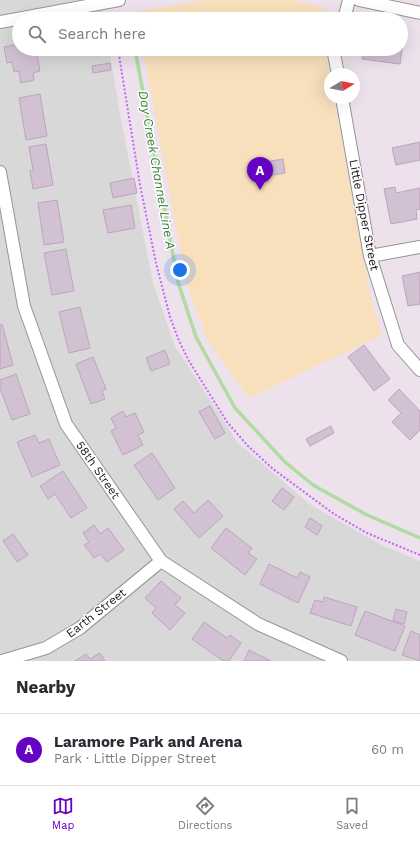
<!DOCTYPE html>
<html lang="en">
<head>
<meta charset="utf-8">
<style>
	body { margin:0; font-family:"Work Sans",sans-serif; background:#f2f2f3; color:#2b2b33 }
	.compass { position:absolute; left:324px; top:68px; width:36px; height:36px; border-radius:50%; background:#fff; box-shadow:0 4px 16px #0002; rotate:80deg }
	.you { position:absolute; left:180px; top:270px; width:14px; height:14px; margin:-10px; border:3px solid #fff; border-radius:50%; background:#1a73e8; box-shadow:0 0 0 6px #1a73e833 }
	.badge { display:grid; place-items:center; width:26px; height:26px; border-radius:50%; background:#6602c4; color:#fff; font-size:13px; font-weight:700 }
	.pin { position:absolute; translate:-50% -33px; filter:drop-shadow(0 1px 2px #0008) }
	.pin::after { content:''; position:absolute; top:21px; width:14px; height:12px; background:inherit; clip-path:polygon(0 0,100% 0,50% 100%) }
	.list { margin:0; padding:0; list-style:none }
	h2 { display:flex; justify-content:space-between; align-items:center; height:52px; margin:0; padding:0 16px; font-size:17px }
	h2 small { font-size:13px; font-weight:400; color:#7c7c81 }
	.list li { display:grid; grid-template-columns:26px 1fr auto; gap:12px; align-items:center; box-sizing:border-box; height:72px; padding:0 16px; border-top:1px solid #e1e1e2 }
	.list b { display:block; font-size:15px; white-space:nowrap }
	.list p { margin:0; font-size:13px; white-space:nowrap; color:#7c7c81 }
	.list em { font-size:13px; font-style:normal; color:#7c7c81 }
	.icon { flex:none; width:22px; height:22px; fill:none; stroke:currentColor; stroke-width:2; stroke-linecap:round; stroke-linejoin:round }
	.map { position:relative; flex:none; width:420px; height:661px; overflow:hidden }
	.search { position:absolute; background:#fff; box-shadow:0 4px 16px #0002; left:12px; right:12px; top:12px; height:44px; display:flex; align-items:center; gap:10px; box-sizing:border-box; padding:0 14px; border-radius:22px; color:#7c7c81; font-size:15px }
	.sheet { height:124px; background:#fff }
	nav { display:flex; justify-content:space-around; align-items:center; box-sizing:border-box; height:56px; border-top:1px solid #e1e1e2; background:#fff; font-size:11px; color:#7c7c81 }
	nav a { display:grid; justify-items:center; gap:2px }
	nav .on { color:#6602c4 }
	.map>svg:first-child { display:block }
	.residential { fill:#d9d8d9 }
	.park { fill:#f8e0bd }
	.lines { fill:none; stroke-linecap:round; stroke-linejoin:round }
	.stream { stroke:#b0dba1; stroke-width:3.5 }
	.building { fill:#d2c1d3; stroke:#bda4be }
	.minor-casing { stroke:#959595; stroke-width:14 }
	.path { stroke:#c067f8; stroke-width:2; stroke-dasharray:2 2; stroke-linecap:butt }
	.minor { stroke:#fff; stroke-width:12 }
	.labels { text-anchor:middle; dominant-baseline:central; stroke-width:3; stroke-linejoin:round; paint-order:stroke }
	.street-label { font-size:12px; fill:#1b1b1b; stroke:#fff }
	.water-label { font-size:13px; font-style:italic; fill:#3c833c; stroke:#fff }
</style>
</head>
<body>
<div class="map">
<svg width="420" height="661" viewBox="0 0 420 661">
	<rect width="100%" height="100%" fill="#ede1eb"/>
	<path class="residential" d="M0,0H101L104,19H19V49H109L122,125L153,283L175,346L238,443L312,506L382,545L420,561V661H0Z"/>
	<path class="park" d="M205,0H291L325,8V19H138L136,12Z
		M143,49H326L330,78V98H334L371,298L382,335L249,398L208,341L186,282Z"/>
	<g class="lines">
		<path class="stream" d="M135,49L178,282L196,337L235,408L285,462L313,485L367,515L420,538"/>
	</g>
	<path class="building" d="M401,43H403L400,64L362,59L364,49H401Z
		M19,44V49H36L40,71L33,73L34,80L21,83L19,71L14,72L12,62L7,63L4,47Z
		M110,63L111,70L93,73L92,66Z
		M40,94L47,136L26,140L19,98Z
		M420,142V160L396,165L392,148Z
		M46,144L53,185L33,189L30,171L33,170L29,147Z
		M283,159L285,173L261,177L259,163Z
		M134,178L137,193L113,198L110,183Z
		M395,187L396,193L420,188V209L416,210L417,219L391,224L384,189Z
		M57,200L64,242L44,245L38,203Z
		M131,205L135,228L108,233L103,210Z
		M66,249L74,291L52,295L44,253Z
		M420,272V304L408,306L402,276Z
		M80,307L90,348L69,353L59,312Z
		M2,324L13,365L0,369V325Z
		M364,345L390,379L374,391L348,357Z
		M165,350L170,364L151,371L146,358Z
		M93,357L106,389L102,391L105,399L91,404L76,364Z
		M16,374L30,414L12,420L0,388V380Z
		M399,389L420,411V430L410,440L392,422L401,413L388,400Z
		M210,406L225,433L215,439L199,412Z
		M123,411L126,417L135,413L144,432L138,435L143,445L123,455L111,431L116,428L111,418Z
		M331,426L334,433L310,446L306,439Z
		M35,435L39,443L49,439L60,465L32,477L17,442Z
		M152,453L175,488L158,500L134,465Z
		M63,471L87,508L71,518L55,494L48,499L40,486Z
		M282,488L294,497L284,510L272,501Z
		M208,500L223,516L199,538L174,509L183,501L194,513Z
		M310,518L322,526L317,535L305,527Z
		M94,525L100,534L108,528L124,550L107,562L100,554L94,558L84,545L89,542L83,533Z
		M226,528L252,548L248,553L257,559L245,575L211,548Z
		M13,534L28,555L17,562L3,541Z
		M269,564L297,578L300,572L310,577L298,603L260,584Z
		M161,581L181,598L175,605L185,613L170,630L152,613L156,608L145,598Z
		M324,597L357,607L351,626L310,613L315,600L323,602Z
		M396,609L407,612L404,624L393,621Z
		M365,611L405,626L395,651L355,635Z
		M204,622L227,638L230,635L241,643L229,661H223L192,639Z
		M411,631L420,635V661L402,655Z
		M249,650L271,661H244Z
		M100,653L105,661H75L86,654L90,659Z"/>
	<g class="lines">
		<g class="minor-casing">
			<path id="minor" d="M359,0L420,13
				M344,19L349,0
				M0,22L119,0
				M336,49L334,54L338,74
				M342,98L370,256L398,345L420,370
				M0,172L24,306L66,424L161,561L258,624L341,661
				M370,256L420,247
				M2,661L46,648L80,628L161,561"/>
		</g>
		<path class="path" d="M114,12V19
			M118,49L140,185L156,263L170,317L179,341L189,361L227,422L248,446L273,469L334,514L367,533L420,555"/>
		<use href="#minor" class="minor"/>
	</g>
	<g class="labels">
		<g class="street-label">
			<text transform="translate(364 215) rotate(79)">Little Dipper Street</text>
			<text transform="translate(98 470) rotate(55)">58th Street</text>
			<text transform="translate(96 613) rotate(-38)">Earth Street</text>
		</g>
		<g class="water-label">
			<text transform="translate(157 170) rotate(80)">Day Creek Channel Line A</text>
		</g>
	</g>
</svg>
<svg class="compass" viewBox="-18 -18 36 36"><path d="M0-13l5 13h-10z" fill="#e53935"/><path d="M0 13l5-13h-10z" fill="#7c7c81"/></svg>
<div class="you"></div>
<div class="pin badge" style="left:260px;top:190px">A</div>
<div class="search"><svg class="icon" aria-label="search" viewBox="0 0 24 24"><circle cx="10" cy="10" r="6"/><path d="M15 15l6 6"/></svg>Search here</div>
</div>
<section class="sheet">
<h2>Nearby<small></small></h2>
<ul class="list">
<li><span class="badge">A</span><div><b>Laramore Park and Arena</b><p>Park · Little Dipper Street</p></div><em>60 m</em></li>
</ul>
</section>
<nav>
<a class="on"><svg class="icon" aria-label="map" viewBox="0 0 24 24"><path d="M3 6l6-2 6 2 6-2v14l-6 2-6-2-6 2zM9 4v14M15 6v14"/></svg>Map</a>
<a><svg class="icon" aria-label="directions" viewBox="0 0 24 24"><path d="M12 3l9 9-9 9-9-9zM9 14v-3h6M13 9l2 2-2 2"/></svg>Directions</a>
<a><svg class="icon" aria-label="saved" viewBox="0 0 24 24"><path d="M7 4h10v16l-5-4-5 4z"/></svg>Saved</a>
</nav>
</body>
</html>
